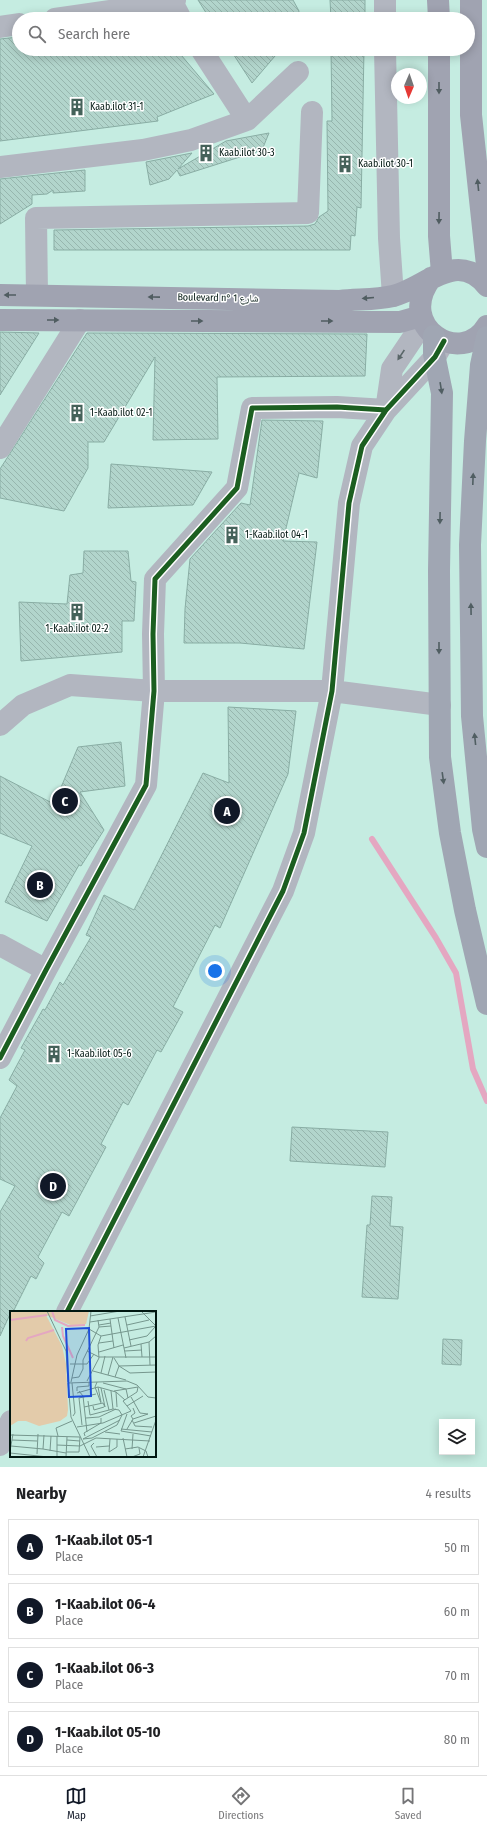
<!DOCTYPE html>
<html lang="en">
<head>
<meta charset="utf-8">
<style>
	body { margin:0; font-family:"Fira Sans Condensed","Noto Naskh Arabic",sans-serif; background:#f2f2f2; color:#202124 }
	.controls { position:absolute; right:12px; bottom:12px; display:grid; overflow:hidden; border-radius:0px; box-shadow:0 2px 10px #0003 }
	.controls button { width:36px; height:36px; display:grid; place-items:center; padding:0; border:0; border-bottom:1px solid #e0e0e0; background:#fff; color:#202124; font:20px sans-serif }
	.compass { position:absolute; left:391px; top:68px; width:36px; height:36px; border-radius:50%; background:#fff; box-shadow:0 2px 10px #0003; rotate:182deg }
	.you { position:absolute; left:215px; top:971px; width:14px; height:14px; margin:-10px; border:3px solid #fff; border-radius:50%; background:#1a73e8; box-shadow:0 0 0 6px #1a73e833 }
	.badge { display:grid; place-items:center; width:26px; height:26px; border-radius:50%; background:#111827; color:#fff; font-size:13px; font-weight:700 }
	.pin { position:absolute; translate:-50% -50%; border:2px solid #fff; box-shadow:0 1px 4px #0006 }
	.list { margin:0; padding:0; list-style:none }
	h2 { display:flex; justify-content:space-between; align-items:center; height:52px; margin:0; padding:0 16px; font-size:17px }
	h2 small { font-size:13px; font-weight:400; color:#757577 }
	.list li { display:grid; grid-template-columns:26px 1fr auto; gap:12px; align-items:center; box-sizing:border-box; height:56px; margin:0 8px 8px; padding:0 8px; border:1px solid #e0e0e0; border-radius:0px }
	.list b { display:block; font-size:15px; white-space:nowrap }
	.list p { margin:0; font-size:13px; white-space:nowrap; color:#757577 }
	.list em { font-size:13px; font-style:normal; color:#757577 }
	.icon { flex:none; width:22px; height:22px; fill:none; stroke:currentColor; stroke-width:2; stroke-linecap:round; stroke-linejoin:round }
	.map { position:relative; flex:none; width:487px; height:1467px; overflow:hidden }
	.search { position:absolute; background:#fff; box-shadow:0 2px 10px #0003; left:12px; right:12px; top:12px; height:44px; display:flex; align-items:center; gap:10px; box-sizing:border-box; padding:0 14px; border-radius:22px; color:#757577; font-size:15px }
	.sheet { height:308px; background:#fff }
	nav { display:flex; justify-content:space-around; align-items:center; box-sizing:border-box; height:56px; border-top:1px solid #e0e0e0; background:#fff; font-size:11px; color:#757577 }
	nav a { display:grid; justify-items:center; gap:2px }
	nav .on { color:#111827 }
	.map>svg:first-child { display:block }
	.lines { fill:none; stroke-linecap:round; stroke-linejoin:round }
	.stream { stroke:#e4a7c1; stroke-width:6 }
	.building { fill:url(#building-back-hatch); stroke:#89ada4 }
	.minor { stroke:#b2b6c0; stroke-width:22 }
	.major { stroke:#a0a3b1; stroke-width:22 }
	.highway { stroke:#a0a6b3; stroke-width:22 }
	.cycleway-casing { stroke:#fff; stroke-width:8 }
	.cycleway { stroke:#1b5e20; stroke-width:5 }
	.oneway { fill:#505d61 }
	.oneway2 { fill:#596668 }
	.oneway3 { fill:#505e62 }
	.labels { text-anchor:middle; dominant-baseline:central; stroke-width:3; stroke-linejoin:round; paint-order:stroke }
	.poi-label { font-size:10px; fill:#001711; stroke:#fff; text-anchor:start }
	.street-label { font-size:10px; fill:#001711; stroke:#fff }
	.inset-river { fill:none; stroke:#e4a7c1; stroke-width:2 }
	.inset-road { fill:none; stroke:#76978e; stroke-width:1 }
	.view { fill:#1d4ed8; fill-opacity:0.15; stroke:#1d4ed8; stroke-width:2 }
	.inset-edge { fill:none; stroke:#001711; stroke-width:2 }
</style>
</head>
<body>
<div class="map">
<svg width="487" height="1467" viewBox="0 0 487 1467">
	<defs>
		<pattern id="building-back-hatch" width="6" height="6" patternUnits="userSpaceOnUse"><rect width="6" height="6" fill="#b2d5cc"/><path d="M-1 5l2 2M0 0l6 6M5-1l2 2" fill="none" stroke="#97b6ae"/></pattern>
	</defs>
	<rect width="100%" height="100%" fill="#c5ece1"/>
	<g class="lines">
		<path class="stream" d="M372,839L436,938L456,973L473,1069L487,1101"/>
	</g>
	<path class="building" d="M198,0H293L299,11L298,19H210Z
		M330,0H365V19H331Z
		M19,37V49H176L214,94L157,117L158,121L0,141V39Z
		M230,49H281L252,83Z
		M331,49H364L361,208L357,207L355,236L351,235L350,250H54V230L308,226L315,224L319,217L328,211L327,121H332Z
		M269,133L262,150L180,176L177,170L169,179L150,185L146,162L192,153L178,169L226,141Z
		M85,170V191L53,193V190L47,194L32,195V204L0,224V179Z
		M0,332L39,333L0,395Z
		M87,333L367,334L365,376L217,377L218,439L153,440L155,357L104,442H88V468L64,511L0,498V469Z
		M262,420L323,421L317,478L299,473L283,541L317,542L304,649L240,643H184L185,609L190,559L241,503L250,505Z
		M111,464L212,472L193,505L108,508Z
		M84,551H128L131,581L136,582L134,621H122V652L21,661L19,602L67,604L70,575L83,573Z
		M228,707L296,711L288,774L220,928L215,925L173,1007L183,1012L161,1052L157,1050L128,1105L123,1102L101,1144L106,1147L69,1216L62,1212L38,1257L44,1263L36,1279L31,1276L13,1312H11L0,1336V1212L15,1186L0,1179V1118L17,1086L9,1080L25,1050L21,1048L43,1009L45,1010L60,982L63,985L91,937L86,935L104,895L134,910L203,773L229,783Z
		M121,742L125,786L80,792L104,830L81,866L79,865L47,921L5,902L32,846L0,833V776L54,804L78,747Z
		M292,1127L388,1132L385,1167L290,1161Z
		M372,1196L392,1197L390,1226L403,1227L398,1299L362,1297L367,1225H370Z
		M443,1339L462,1340L461,1365L442,1364Z"/>
	<g class="lines">
		<path class="minor" d="M171,0L181,19
			M385,0V19
			M55,19L171,2L175,0
			M0,27L19,24
			M201,49L247,120
			M385,49L389,238L393,296
			M0,167L143,150L191,140L247,120L298,72
			M37,295L36,218L308,213L312,112
			M386,410L392,369L423,323
			M0,448L80,320
			M0,725L23,705L70,685L154,691H332L440,705
			M0,945L46,970
			M0,1058L46,970L146,785L154,691L153,634L155,579L237,488L252,408L337,407L386,410
			M67,1312L283,891L304,833L332,691L349,503L362,446L386,410L435,357L442,345
			M0,1445L11,1421"/>
		<path class="major" d="M438,0L439,19
			M471,0V115L487,265
			M439,49V236L442,273
			M431,278C394,327 462,368 487,326
			M0,295L340,301C357,299 376,300 393,296C424,289 457,248 487,286
			M0,320L400,322L421,316"/>
		<path class="highway" d="M434,336V354L442,393L439,571L440,757L450,833L465,910L487,1004
			M487,337L481,365L475,441L470,545L472,716L483,829L487,847"/>
		<g class="cycleway-casing">
			<path id="cycleway" d="M0,1058L46,970L146,785L154,691L153,634L155,579L237,488L252,408L337,407L386,410
				M67,1312L283,891L304,833L332,691L349,503L362,446L386,410L435,357L444,341"/>
		</g>
		<use href="#cycleway" class="cycleway"/>
	</g>
	<defs><path id="oneway-solid" d="M-6-.8H1V-3.2L6.5 0L1 3.2V.8H-6Z"/></defs>
	<g class="oneway">
		<use href="#oneway-solid" transform="translate(439 88) rotate(90)"/>
		<use href="#oneway-solid" transform="translate(478 185) rotate(-96)"/>
		<use href="#oneway-solid" transform="translate(439 218) rotate(91)"/>
		<use href="#oneway-solid" transform="translate(10 295) rotate(180)"/>
		<use href="#oneway-solid" transform="translate(154 297) rotate(-179)"/>
		<use href="#oneway-solid" transform="translate(368 298) rotate(175)"/>
		<use href="#oneway-solid" transform="translate(53 320)"/>
		<use href="#oneway-solid" transform="translate(197 321)"/>
		<use href="#oneway-solid" transform="translate(327 321)"/>
	</g>
	<use class="oneway2" href="#oneway-solid" transform="translate(401 355) rotate(124)"/>
	<g class="oneway3">
		<use href="#oneway-solid" transform="translate(441 388) rotate(81)"/>
		<use href="#oneway-solid" transform="translate(473 479) rotate(-88)"/>
		<use href="#oneway-solid" transform="translate(440 518) rotate(91)"/>
		<use href="#oneway-solid" transform="translate(471 609) rotate(-91)"/>
		<use href="#oneway-solid" transform="translate(439 648) rotate(90)"/>
		<use href="#oneway-solid" transform="translate(475 739) rotate(-96)"/>
		<use href="#oneway-solid" transform="translate(443 778) rotate(82)"/>
	</g>
	<defs>
		<g id="building-bare" transform="scale(1.38)"><path d="M-4-6H4V6H1V3H-1V6H-4ZM-2.5-4.3h1.7v1.8h-1.7ZM.8-4.3h1.7v1.8H.8ZM-2.5-1h1.7V.8h-1.7ZM.8-1h1.7V.8H.8Z" fill="#45625a" stroke="#fff" stroke-width="2.5" paint-order="stroke"/></g>
	</defs>
	<g fill-rule="evenodd">
		<use href="#building-bare" x="77" y="107"/>
		<use href="#building-bare" x="206" y="153"/>
		<use href="#building-bare" x="345" y="164"/>
		<use href="#building-bare" x="77" y="413"/>
		<use href="#building-bare" x="232" y="535"/>
		<use href="#building-bare" x="77" y="612"/>
		<use href="#building-bare" x="54" y="1054"/>
	</g>
	<g class="labels">
		<g class="poi-label">
			<text x="90" y="107">Kaab.ilot 31-1</text>
			<text x="219" y="153">Kaab.ilot 30-3</text>
			<text x="358" y="164">Kaab.ilot 30-1</text>
			<text x="90" y="413">1-Kaab.ilot 02-1</text>
			<text x="245" y="535">1-Kaab.ilot 04-1</text>
			<text x="77" y="629" text-anchor="middle">1-Kaab.ilot 02-2</text>
			<text x="67" y="1054">1-Kaab.ilot 05-6</text>
		</g>
		<g class="street-label">
			<text transform="translate(218 298) rotate(1)">Boulevard n° شارع 1</text>
		</g>
	</g>
	<g transform="translate(10 1311)">
		<rect width="146" height="146" fill="#c5ece1"/>
		<path d="M0,0H79L76,13L63,15L36,4L52,35L56,53L58,99L57,105L50,110L29,115L16,110H8L0,115Z" fill="#e3cbaa"/>
		<path class="inset-river" d="M42,0L45,9L58,15L75,14M0,9L37,4M52,16L53,25L63,47M16,30L18,27L44,19"/>
		<path class="inset-road" d="M37,0L56,40L58,71M131,0L146,15M80,5L110,0M115,6L121,35M108,7L116,47M100,8L104,37M80,11L146,1M89,14L101,12M117,14L139,9M89,16L101,15M79,18L91,25L146,15M119,29L137,25L145,16M139,31L140,54M89,32L103,30M131,33L132,46M114,37L139,31L146,25M77,40L89,46H146M115,40L132,39M89,41L113,34M104,47L109,55L120,62L146,61M60,53H77L84,43M83,60L116,69M91,62L95,45M98,64L103,46M105,66L109,55L146,54M62,67L69,66L73,58V49L89,16L88,9M77,70L89,47L88,34L91,25M61,71L67,44L79,18L81,0M87,71L85,76L91,92M58,72L117,70L127,74L138,86L146,87M58,72L61,106L80,146M62,72L65,102L63,105M93,72L116,78L118,87M88,76L91,91M94,79L99,99M67,80V76L79,75V71M69,80L73,85L77,121M101,80L103,98M106,81L107,96M67,82L88,76L106,81L115,89M83,95L84,99L94,96M117,95L133,85M74,96L93,92L95,96L91,77M117,103L111,120L141,125M76,107L89,106L106,98M123,108L121,105L125,102L123,97M122,109L125,115L142,116M124,112L146,105M72,114L69,87L86,83M67,116L93,112L121,100L113,90L127,81L128,76L104,80M111,118L142,121M117,118L123,108L138,103L130,102L121,86M95,121L110,123M0,124L70,126L69,141H56M48,125L46,117L62,110M75,125L74,122L91,112V107M113,127L117,146M73,128L82,127L107,114L112,104L109,99L103,98L80,104L78,90M73,128L110,109M100,128L99,141L107,136V128M2,129L27,130M57,129L70,130M84,132L81,135L87,146M47,134L70,135L86,127L140,130M1,135L33,138L34,124M86,136L99,135M33,138L56,142M115,138L128,136L136,140L138,146M122,138L123,123M0,140L3,123M40,140L41,125M0,142L38,146M27,143L28,123M47,146V125M56,146L57,126M122,146L130,143L129,137M133,146L146,109"/>
		<path class="view" d="M79,17L81,85L59,86L56,18Z"/>
		<rect width="146" height="146" class="inset-edge"/>
	</g>
</svg>
<div class="controls">
<button><svg class="icon" aria-label="layers" viewBox="0 0 24 24"><path d="M12 4l9 5-9 5-9-5zM3 14l9 5 9-5"/></svg></button>
</div>
<svg class="compass" viewBox="-18 -18 36 36"><path d="M0-13l5 13h-10z" fill="#e53935"/><path d="M0 13l5-13h-10z" fill="#757577"/></svg>
<div class="you"></div>
<div class="pin badge" style="left:227px;top:811px">A</div>
<div class="pin badge" style="left:40px;top:885px">B</div>
<div class="pin badge" style="left:65px;top:801px">C</div>
<div class="pin badge" style="left:53px;top:1186px">D</div>
<div class="search"><svg class="icon" aria-label="search" viewBox="0 0 24 24"><circle cx="10" cy="10" r="6"/><path d="M15 15l6 6"/></svg>Search here</div>
</div>
<section class="sheet">
<h2>Nearby<small>4 results</small></h2>
<ul class="list">
<li><span class="badge">A</span><div><b>1-Kaab.ilot 05-1</b><p>Place</p></div><em>50 m</em></li>
<li><span class="badge">B</span><div><b>1-Kaab.ilot 06-4</b><p>Place</p></div><em>60 m</em></li>
<li><span class="badge">C</span><div><b>1-Kaab.ilot 06-3</b><p>Place</p></div><em>70 m</em></li>
<li><span class="badge">D</span><div><b>1-Kaab.ilot 05-10</b><p>Place</p></div><em>80 m</em></li>
</ul>
</section>
<nav>
<a class="on"><svg class="icon" aria-label="map" viewBox="0 0 24 24"><path d="M3 6l6-2 6 2 6-2v14l-6 2-6-2-6 2zM9 4v14M15 6v14"/></svg>Map</a>
<a><svg class="icon" aria-label="directions" viewBox="0 0 24 24"><path d="M12 3l9 9-9 9-9-9zM9 14v-3h6M13 9l2 2-2 2"/></svg>Directions</a>
<a><svg class="icon" aria-label="saved" viewBox="0 0 24 24"><path d="M7 4h10v16l-5-4-5 4z"/></svg>Saved</a>
</nav>
</body>
</html>
